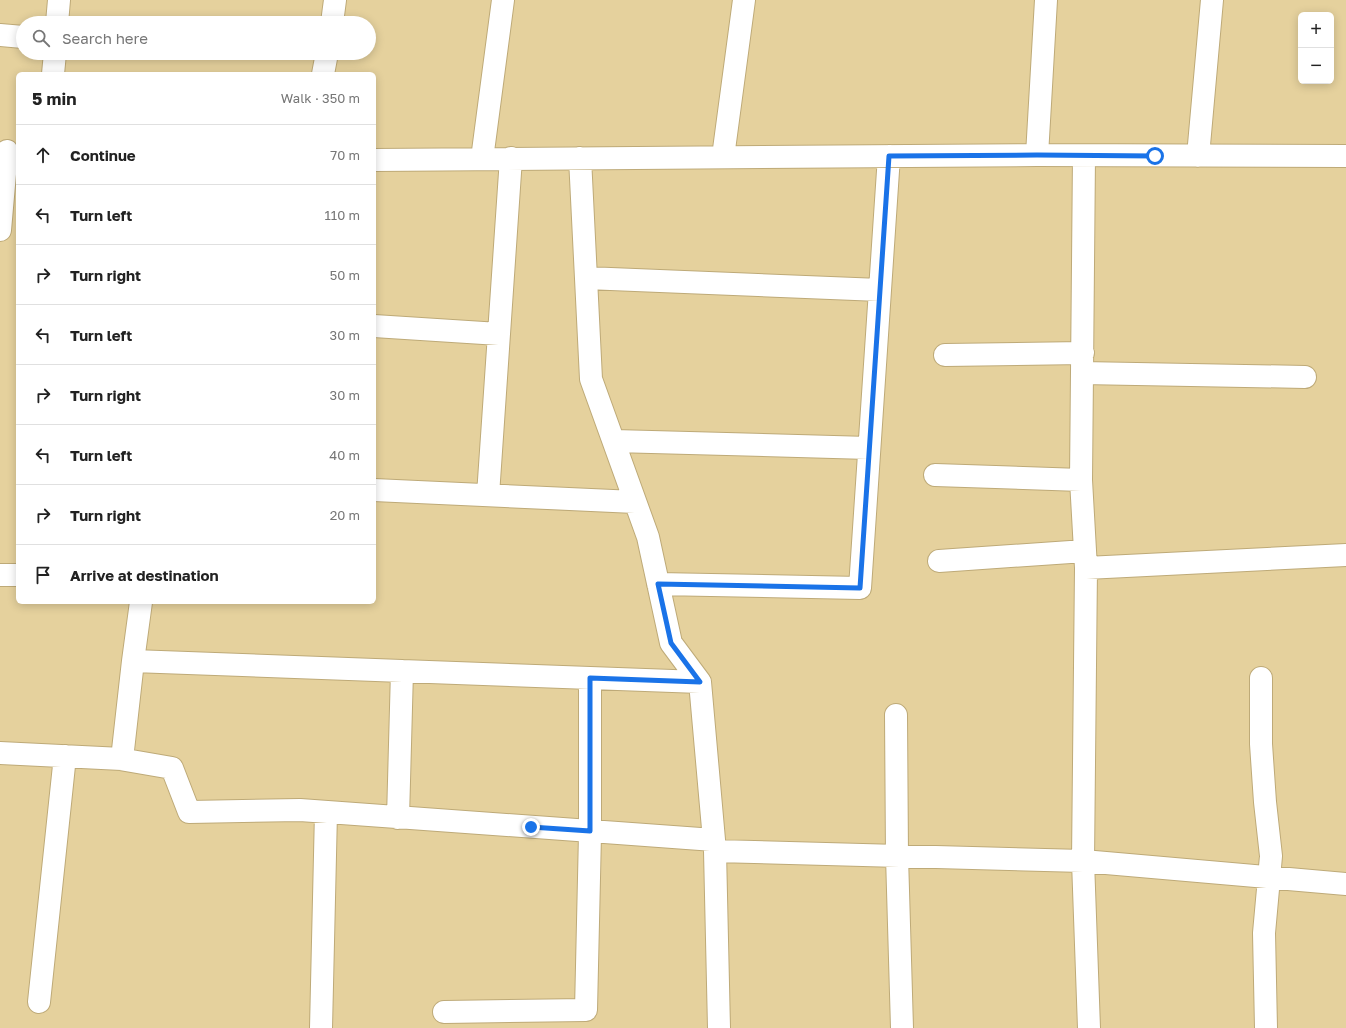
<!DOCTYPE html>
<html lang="en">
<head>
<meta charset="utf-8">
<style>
	body { margin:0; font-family:"Golos Text",sans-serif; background:#f6f6f6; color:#222 }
	.controls { position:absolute; right:12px; top:12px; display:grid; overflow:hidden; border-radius:6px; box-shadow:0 2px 10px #0003 }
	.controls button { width:36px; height:36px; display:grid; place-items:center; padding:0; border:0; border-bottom:1px solid #e0e0e0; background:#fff; color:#222; font:20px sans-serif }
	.stop { position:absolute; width:12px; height:12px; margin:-9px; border:3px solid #1a73e8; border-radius:50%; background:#fff }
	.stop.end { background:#1a73e8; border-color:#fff; box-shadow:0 1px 4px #0008 }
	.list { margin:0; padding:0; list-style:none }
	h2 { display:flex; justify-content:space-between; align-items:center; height:52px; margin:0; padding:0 16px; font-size:17px }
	h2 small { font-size:13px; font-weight:400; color:#767676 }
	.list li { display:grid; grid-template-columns:26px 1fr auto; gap:12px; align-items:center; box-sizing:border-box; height:60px; padding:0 16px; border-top:1px solid #e0e0e0 }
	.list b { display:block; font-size:15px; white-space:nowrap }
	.list em { font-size:13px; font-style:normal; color:#767676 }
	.icon { flex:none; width:22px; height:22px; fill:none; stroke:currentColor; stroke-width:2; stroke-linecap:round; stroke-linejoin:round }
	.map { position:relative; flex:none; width:1346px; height:1028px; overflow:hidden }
	.search { position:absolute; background:#fff; box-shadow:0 2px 10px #0003; left:16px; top:16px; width:360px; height:44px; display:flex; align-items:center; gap:10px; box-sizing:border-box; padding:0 14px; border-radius:22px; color:#767676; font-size:15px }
	.panel { position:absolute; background:#fff; box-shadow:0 2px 10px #0003; left:16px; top:72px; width:360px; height:532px; border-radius:6px }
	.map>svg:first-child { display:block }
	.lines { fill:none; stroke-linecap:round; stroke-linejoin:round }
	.minor-casing { stroke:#beaa78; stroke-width:24 }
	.minor { stroke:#fff; stroke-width:22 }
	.route { stroke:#1a73e8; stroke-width:5 }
</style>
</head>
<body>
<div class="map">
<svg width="1346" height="1028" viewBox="0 0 1346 1028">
	<rect width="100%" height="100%" fill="#e5d19d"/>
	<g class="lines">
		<g class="minor-casing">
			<path id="minor" d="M57,23L59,0
				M332,23L335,0
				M0,35L23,37
				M53,74L55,53
				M323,74L327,53
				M1037,155L1046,0
				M1084,156L1081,480L1086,568L1083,861L1089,1028
				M1198,156L1212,0
				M723,157L744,0
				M580,158L591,379L648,537L671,643L700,682
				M482,159L503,0
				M374,160L1037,155L1346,156
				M0,230L7,151
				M586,278L880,290
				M374,326L499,334
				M945,355L1083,353
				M1082,373L1305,377
				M614,441L869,448
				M935,475L1081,480
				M374,490L635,502
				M488,495L511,158
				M939,561L1085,551
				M1086,568L1346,555
				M0,575H18
				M658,584L860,588L889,156
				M141,602L133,661L700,682L715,851L1083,861L1346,884
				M1261,678V744L1265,802L1271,856L1264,933L1266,1028
				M896,715L897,856L902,1028
				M0,753L122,759L133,661
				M114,758L172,768L189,812L300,810L714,840
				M398,818L402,671
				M715,851L719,1028
				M39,1002L65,756
				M444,1012L586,1010L590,834V678
				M321,1028L326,812"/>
		</g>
		<use href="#minor" class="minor"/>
	</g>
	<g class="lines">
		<path class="route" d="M531,827L590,831V678L700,682L671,643L658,584L860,588L889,156L1037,155L1155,156"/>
	</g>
</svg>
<div class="controls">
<button>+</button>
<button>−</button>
</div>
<div class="stop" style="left:1155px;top:156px"></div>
<div class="stop end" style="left:531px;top:827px"></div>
<div class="search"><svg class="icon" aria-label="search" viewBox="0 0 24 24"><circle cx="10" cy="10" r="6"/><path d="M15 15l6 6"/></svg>Search here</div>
<section class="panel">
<h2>5 min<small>Walk · 350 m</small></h2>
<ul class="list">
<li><svg class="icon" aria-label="ahead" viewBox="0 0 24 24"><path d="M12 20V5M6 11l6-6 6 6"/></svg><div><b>Continue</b></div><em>70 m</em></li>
<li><svg class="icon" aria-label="left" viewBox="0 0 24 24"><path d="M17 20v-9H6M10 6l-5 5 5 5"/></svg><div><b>Turn left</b></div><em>110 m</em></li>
<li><svg class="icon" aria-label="right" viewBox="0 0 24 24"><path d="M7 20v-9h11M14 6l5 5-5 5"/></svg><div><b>Turn right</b></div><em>50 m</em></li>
<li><svg class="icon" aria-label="left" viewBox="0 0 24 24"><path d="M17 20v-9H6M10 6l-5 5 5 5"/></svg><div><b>Turn left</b></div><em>30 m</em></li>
<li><svg class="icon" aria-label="right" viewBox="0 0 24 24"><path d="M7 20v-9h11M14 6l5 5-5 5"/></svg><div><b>Turn right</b></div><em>30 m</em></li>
<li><svg class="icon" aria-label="left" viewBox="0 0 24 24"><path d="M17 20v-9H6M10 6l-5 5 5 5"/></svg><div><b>Turn left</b></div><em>40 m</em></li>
<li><svg class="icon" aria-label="right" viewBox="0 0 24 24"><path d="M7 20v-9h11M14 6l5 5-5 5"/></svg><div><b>Turn right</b></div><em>20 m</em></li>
<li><svg class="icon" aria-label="arrive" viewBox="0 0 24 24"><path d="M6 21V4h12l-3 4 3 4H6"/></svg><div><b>Arrive at destination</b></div></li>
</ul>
</section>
</div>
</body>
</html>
